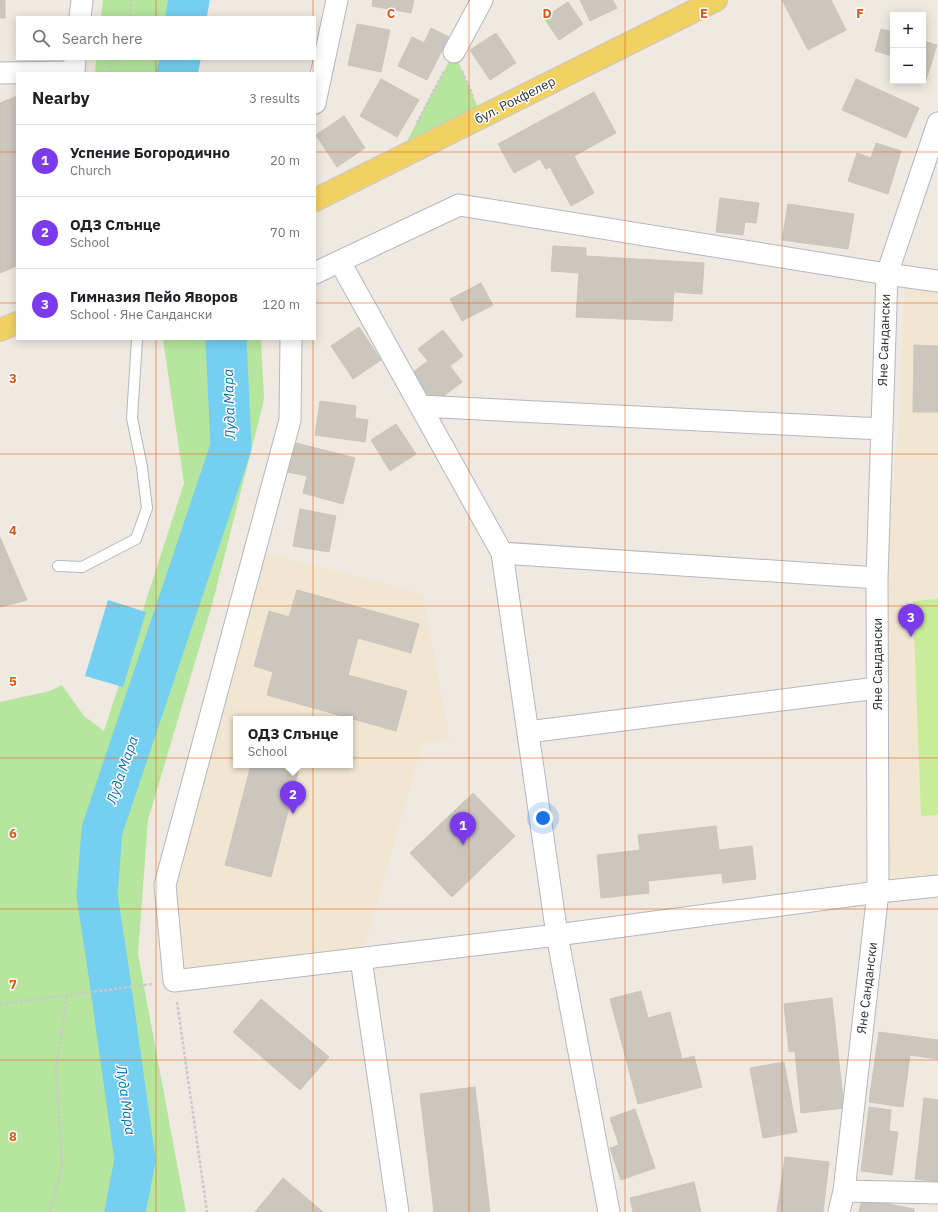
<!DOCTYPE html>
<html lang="en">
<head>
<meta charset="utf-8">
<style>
	body { margin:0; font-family:"IBM Plex Sans",sans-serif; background:#f2f2f2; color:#202124 }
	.controls { position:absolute; right:12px; top:12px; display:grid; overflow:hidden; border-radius:0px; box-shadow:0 2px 10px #0003 }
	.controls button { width:36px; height:36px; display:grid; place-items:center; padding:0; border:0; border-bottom:1px solid #e0e0e0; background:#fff; color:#202124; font:20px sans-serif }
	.you { position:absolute; left:543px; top:818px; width:14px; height:14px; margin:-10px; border:3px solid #fff; border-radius:50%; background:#1a73e8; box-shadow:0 0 0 6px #1a73e833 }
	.badge { display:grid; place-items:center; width:26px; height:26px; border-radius:50%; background:#7c3aed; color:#fff; font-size:13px; font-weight:700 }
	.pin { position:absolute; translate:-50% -33px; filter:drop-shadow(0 1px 2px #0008) }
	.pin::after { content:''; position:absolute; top:21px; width:14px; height:12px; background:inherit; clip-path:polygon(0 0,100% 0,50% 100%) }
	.popup { position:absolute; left:233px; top:716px; width:120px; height:52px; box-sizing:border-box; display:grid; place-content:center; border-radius:0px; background:#fff; filter:drop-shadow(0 1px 3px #0005); font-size:13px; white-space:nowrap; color:#757577 }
	.popup b { font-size:15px; color:#202124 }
	.popup::after { content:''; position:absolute; left:50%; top:100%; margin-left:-8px; border:8px solid transparent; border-top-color:#fff }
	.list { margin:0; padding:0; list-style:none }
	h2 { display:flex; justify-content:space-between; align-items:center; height:52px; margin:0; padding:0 16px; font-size:17px }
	h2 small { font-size:13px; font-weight:400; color:#757577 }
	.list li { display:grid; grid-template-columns:26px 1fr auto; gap:12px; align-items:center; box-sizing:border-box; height:72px; padding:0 16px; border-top:1px solid #e0e0e0 }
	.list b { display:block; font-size:15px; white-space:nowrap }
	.list p { margin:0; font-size:13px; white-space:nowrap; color:#757577 }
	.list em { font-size:13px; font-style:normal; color:#757577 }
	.icon { flex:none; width:22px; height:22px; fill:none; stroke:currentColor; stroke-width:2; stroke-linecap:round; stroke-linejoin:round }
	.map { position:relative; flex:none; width:938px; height:1212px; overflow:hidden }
	.search { position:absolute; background:#fff; box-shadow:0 2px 10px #0003; left:16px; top:16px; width:300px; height:44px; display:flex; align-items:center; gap:10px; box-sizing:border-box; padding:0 14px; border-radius:0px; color:#757577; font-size:15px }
	.panel { position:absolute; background:#fff; box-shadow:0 2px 10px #0003; left:16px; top:72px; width:300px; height:268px; border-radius:0px }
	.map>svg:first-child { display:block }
	.education { fill:#f0e6d1; fill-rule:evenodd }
	.green { fill:#b6e59e }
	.pitch { fill:#c9ec9a }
	.water { fill:#75cff0 }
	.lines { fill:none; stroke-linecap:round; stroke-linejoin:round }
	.river { stroke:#75cff0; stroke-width:41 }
	.building { fill:#cbc7bf; stroke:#cbc5ba }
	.lane-casing { stroke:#b4b7c1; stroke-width:12 }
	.street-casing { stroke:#b4b7c1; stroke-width:23 }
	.primary-casing { stroke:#c9c9c9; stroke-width:24 }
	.path { stroke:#c9c9c9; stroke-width:2.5; stroke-dasharray:3 2; stroke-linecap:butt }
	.lane { stroke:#fff; stroke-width:10 }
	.street { stroke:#fff; stroke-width:21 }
	.primary { stroke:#f2d163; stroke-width:22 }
	.grid { fill:none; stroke:#df570e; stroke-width:1; stroke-opacity:0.55 }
	.labels { text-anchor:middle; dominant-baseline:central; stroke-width:3; stroke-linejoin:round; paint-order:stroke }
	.street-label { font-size:13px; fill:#2e2e2e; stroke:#fff }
	.water-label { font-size:14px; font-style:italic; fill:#0d6fa3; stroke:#fff }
	.grid-label { font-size:13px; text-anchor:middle; font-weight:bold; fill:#df570e; stroke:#fff; stroke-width:3; stroke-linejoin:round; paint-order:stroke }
</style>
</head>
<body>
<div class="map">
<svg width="938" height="1212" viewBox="0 0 938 1212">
	<rect width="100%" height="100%" fill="#efe9e1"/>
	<path class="education" d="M905,280L938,284V882L881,887L884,574L898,435Z
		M254,550L423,594L450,741L423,743L361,959L174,981L165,885ZM236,719H350V765H236Z"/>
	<path class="green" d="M103,0H169L166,17H101Z
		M454,52L482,117L397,160Z
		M96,59H159L157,73H95Z
		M163,339H261L264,400L212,605L148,820L138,954L186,1212H0V702L50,691L62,685L84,716L104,731L184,483Z"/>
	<path class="pitch" d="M938,599V815L921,816L913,601Z"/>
	<path class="water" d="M108,600L146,612L123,687L85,676Z"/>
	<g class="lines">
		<path class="river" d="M186,17L189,0
			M177,73L180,59
			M125,1212L135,1160L108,967L97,895L102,830L231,447L226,339"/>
	</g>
	<path class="building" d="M0,0H5V18H0Z
		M373,0H414L411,13L372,6Z
		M580,0H613L617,8L590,21Z
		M782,0H831L846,30L808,50Z
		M568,2L583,24L559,40L544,18Z
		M357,24L390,30L381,72L348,65Z
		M431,28L449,37L427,80L398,66L412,37L424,43Z
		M881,29L893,32V56L875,51Z
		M496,33L516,63L490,80L470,50Z
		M923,41L937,45L925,83L919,81H923Z
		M381,79L419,100L397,137L360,116Z
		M856,79L919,108L906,138L842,110Z
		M594,92L616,133L574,156L594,193L571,206L550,167L546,169L540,159L514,173L498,144Z
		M17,96V266L0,273V103Z
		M344,116L365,148L337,167L316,135Z
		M876,143L901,151L888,194L848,181L857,153L871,158Z
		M720,198L759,203L756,223L745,222L743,235L716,232Z
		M788,204L854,214L848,249L782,240Z
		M553,246L586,248V256L704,263L702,294L674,292L672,321L576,317L579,273L551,271Z
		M481,283L493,305L462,321L450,299Z
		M359,327L381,360L353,379L331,346Z
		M443,330L463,356L450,366L462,382L432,405L409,375L428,361L418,349Z
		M914,345L938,346V412H913Z
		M320,401L356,406L355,418L368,420L365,442L315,435Z
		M396,424L416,454L390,471L371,440Z
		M296,443L355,458L343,504L303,493L307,476L288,472Z
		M300,509L336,516L329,552L293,546Z
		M0,537L27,600L0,607Z
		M297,590L419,624L411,653L358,638L348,675L407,691L396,731L267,695L273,672L254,666L269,611L289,617Z
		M251,765H300L271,877L225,865Z
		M473,793L515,836L452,897L410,853Z
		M716,826L719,850L752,846L756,879L723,883L722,873L648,881L649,893L601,898L597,855L640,850L638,835Z
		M641,991L648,1018L670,1012L682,1059L694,1056L702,1087L638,1104L610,999Z
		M832,998L844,1108L801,1113L795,1051L789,1052L784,1004Z
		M261,999L329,1057L300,1090L233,1032Z
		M879,1032L938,1040V1059L910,1055L903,1107L869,1102Z
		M784,1062L797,1132L763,1138L750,1068Z
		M475,1087L490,1212H434L420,1094Z
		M924,1098L938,1100V1182L915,1179Z
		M869,1107L891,1110L889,1131L898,1132L892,1175L861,1171Z
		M635,1109L655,1168L621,1180L610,1148L619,1145L610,1118Z
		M785,1157L829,1162L823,1212H777Z
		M283,1178L323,1212H255Z
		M694,1182L701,1212H633L630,1198Z
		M862,1199L914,1209V1212H859Z"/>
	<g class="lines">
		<g class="lane-casing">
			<path id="lane" d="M58,566L82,567L136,539L147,508L142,467L132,418L137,339"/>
		</g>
		<g class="street-casing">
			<path id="street" d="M80,17L82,0
				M454,52L482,0
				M0,73L74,72L75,59
				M315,103L337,0
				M340,262L502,553L557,935L609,1212
				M315,273L459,205L887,274L938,281
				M291,339L290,420L165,885L174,981L557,935L878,892L938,886
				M420,406L881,429
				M502,553L877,578
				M528,732L877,688
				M361,959L398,1212
				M844,1191L938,1193
				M839,1212L844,1191L878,892L877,578L887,274L938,123"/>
		</g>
		<g class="primary-casing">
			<path id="primary" d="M315,200L716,0
				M0,330L17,323"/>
		</g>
		<path class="path" d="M130,17L131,0
			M462,71L473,96
			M108,73L113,59
			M417,123L444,71
			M177,1002L207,1212
			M0,1004L152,984
			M50,1212L62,1167L56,1069L67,995"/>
		<use href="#lane" class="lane"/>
		<use href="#street" class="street"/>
		<use href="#primary" class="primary"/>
	</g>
	<path class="grid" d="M156,0V17M313,0V17M469,0V1212M625,0V1212M782,0V1212M156,59V73M313,59V73M0,152H17M315,152H938M0,303H17M315,303H938M156,339V1212M313,339V1212M0,454H938M0,606H938M0,758H938M0,909H938M0,1060H938"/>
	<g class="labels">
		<g class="street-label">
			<text transform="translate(515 100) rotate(-27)">бул. Рокфелер</text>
			<text transform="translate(884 340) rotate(-88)">Яне Сандански</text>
			<text transform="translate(877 664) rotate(-90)">Яне Сандански</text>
			<text transform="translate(867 988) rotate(-83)">Яне Сандански</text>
		</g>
		<g class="water-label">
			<text transform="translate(229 404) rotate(-92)">Луда Мара</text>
			<text transform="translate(122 770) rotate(-71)">Луда Мара</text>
			<text transform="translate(126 1100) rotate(82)">Луда Мара</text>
		</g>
	</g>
	<g class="grid-label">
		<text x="391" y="18">C</text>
		<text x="547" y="18">D</text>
		<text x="704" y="18">E</text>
		<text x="860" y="18">F</text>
		<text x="13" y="383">3</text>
		<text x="13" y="535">4</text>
		<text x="13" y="686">5</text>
		<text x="13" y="838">6</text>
		<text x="13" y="989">7</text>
		<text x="13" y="1141">8</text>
	</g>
</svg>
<div class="controls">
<button>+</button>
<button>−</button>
</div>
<div class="you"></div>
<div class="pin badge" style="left:463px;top:845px">1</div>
<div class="pin badge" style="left:293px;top:814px">2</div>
<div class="popup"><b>ОДЗ Слънце</b>School</div>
<div class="pin badge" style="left:911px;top:637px">3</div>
<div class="search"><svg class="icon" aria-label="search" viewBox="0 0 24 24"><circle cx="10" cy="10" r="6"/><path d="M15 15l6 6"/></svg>Search here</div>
<section class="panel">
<h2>Nearby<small>3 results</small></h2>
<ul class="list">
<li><span class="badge">1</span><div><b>Успение Богородично</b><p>Church</p></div><em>20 m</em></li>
<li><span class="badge">2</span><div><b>ОДЗ Слънце</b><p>School</p></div><em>70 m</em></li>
<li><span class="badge">3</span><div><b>Гимназия Пейо Яворов</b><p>School · Яне Сандански</p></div><em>120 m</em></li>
</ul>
</section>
</div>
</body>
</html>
